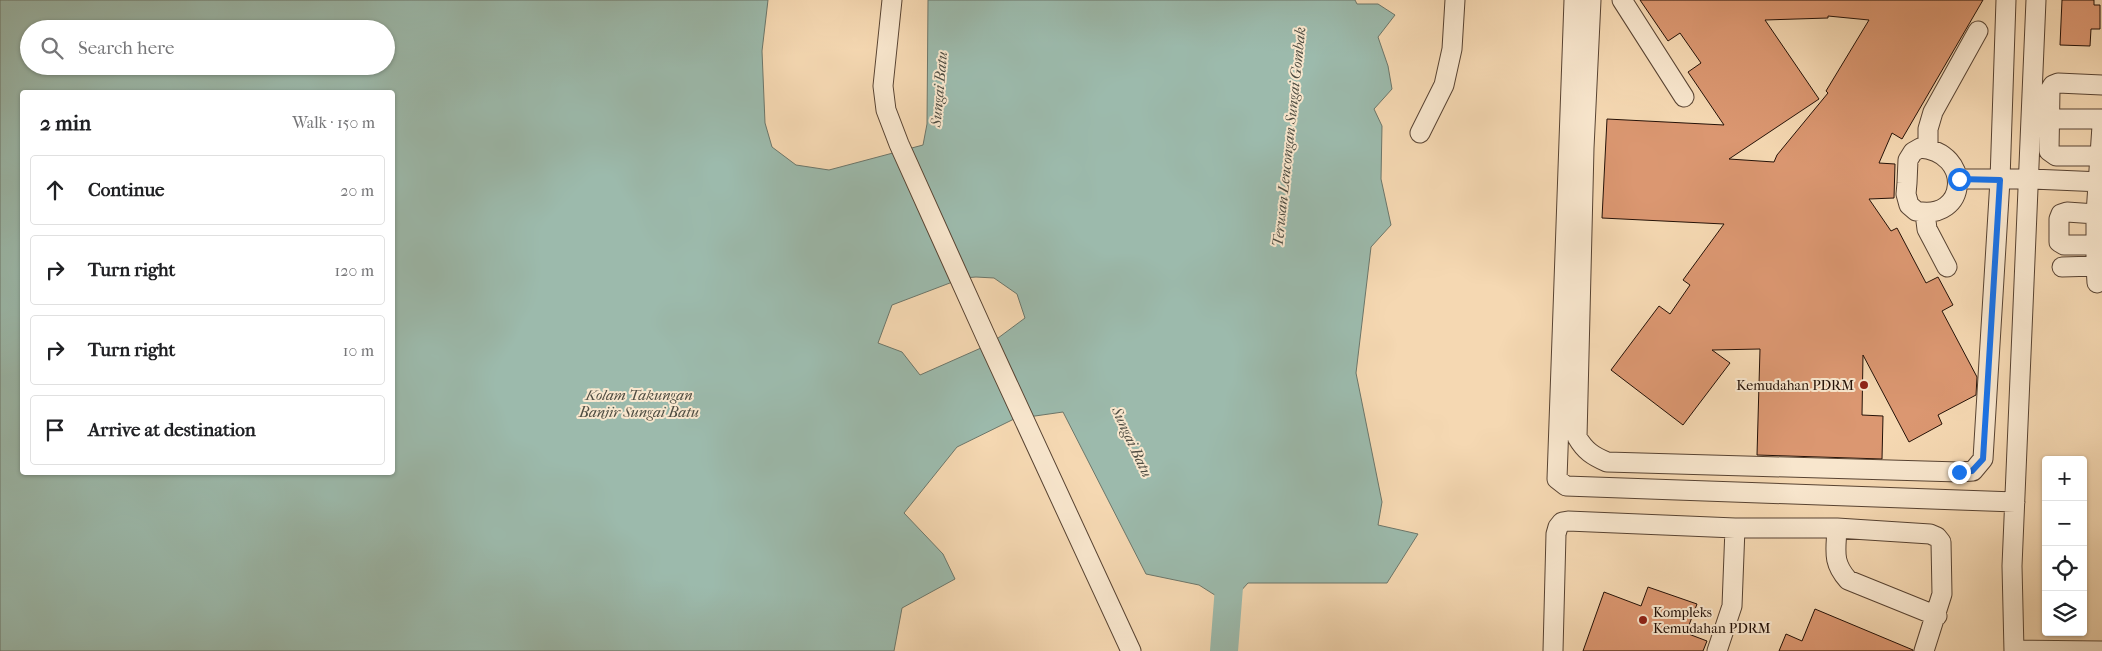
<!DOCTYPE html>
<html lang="en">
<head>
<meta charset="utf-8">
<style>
	body { margin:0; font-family:"IM FELL French Canon",serif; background:#f2f2f2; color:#202124 }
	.controls { position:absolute; right:15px; bottom:15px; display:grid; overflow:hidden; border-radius:5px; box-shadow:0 1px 4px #0004 }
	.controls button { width:45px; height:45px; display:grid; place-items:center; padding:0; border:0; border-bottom:1px solid #e0e0e0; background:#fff; color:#202124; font:25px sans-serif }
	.stop { position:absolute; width:15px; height:15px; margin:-11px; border:4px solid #1a73e8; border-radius:50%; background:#fff }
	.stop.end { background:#1a73e8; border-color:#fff; box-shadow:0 1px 5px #0008 }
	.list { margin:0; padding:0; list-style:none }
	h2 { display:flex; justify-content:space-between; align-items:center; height:65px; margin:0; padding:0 20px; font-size:21px }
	h2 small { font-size:16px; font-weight:400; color:#757577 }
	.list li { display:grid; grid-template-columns:32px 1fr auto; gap:15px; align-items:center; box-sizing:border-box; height:70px; margin:0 10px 10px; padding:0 10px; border:1px solid #e0e0e0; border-radius:5px }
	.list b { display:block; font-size:19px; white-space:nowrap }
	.list em { font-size:16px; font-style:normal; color:#757577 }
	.icon { flex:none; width:28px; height:28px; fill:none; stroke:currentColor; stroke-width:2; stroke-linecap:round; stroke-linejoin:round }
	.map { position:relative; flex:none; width:2102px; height:651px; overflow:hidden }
	.search { position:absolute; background:#fff; box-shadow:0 1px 4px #0004; left:20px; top:20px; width:375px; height:55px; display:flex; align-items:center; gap:12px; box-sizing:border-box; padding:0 18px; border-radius:28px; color:#757577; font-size:19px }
	.panel { position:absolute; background:#fff; box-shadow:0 1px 4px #0004; left:20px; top:90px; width:375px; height:385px; border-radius:5px }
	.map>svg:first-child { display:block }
	.water { fill:#9cbaac; stroke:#6c766a; fill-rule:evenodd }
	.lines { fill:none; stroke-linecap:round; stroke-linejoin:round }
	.river { stroke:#9cbaac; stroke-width:28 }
	.building { fill:#db9771; stroke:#241107; fill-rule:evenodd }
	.minor-casing { stroke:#584332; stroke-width:21 }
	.minor { stroke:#f8e6cd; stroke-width:19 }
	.route { stroke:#1a73e8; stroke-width:6 }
	.poi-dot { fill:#8f2418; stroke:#f8e6cd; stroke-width:2 }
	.labels { text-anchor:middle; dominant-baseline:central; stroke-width:4; stroke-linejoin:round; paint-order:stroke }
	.poi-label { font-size:14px; fill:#241107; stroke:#f8e6cd; text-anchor:end }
	.water-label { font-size:15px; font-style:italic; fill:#4e4c41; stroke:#f8e6cd }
</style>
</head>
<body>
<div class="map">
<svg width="2102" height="651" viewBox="0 0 2102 651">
	<rect width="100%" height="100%" fill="#f5d8b2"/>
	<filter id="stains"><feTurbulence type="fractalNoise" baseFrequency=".004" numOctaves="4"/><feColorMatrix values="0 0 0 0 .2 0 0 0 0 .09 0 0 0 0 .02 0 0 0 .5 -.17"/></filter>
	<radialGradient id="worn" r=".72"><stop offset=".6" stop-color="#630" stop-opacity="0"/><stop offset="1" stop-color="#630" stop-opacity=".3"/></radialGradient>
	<path class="water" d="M0,0H768L762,51L765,123L772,147L796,165L829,170L923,145L927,124L928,0H1355L1357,4H1378L1395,15L1378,37L1388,66L1392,89L1374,109L1382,126L1381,179L1391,225L1371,247L1356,373L1382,502L1378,525L1418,534L1387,583H1248L1229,604L1199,585L1146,574L1063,412L1014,419L957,447L904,513L943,554L955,579L902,608L894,651H0ZM29,29H386V66H29ZM22,92H392V472H22ZM976,277L994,278L1017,294L1025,318L990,344L920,375L902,352L878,343L892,305L963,278Z"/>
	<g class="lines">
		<path class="river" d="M1215,574L1229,587L1224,651"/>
	</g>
	<path class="building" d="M1640,0H1983L1902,139L1892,133L1879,163L1895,164L1894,198L1869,199L1891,231L1897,228L1926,283L1938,277L1953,305L1942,311L1977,377L1976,395L1938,415L1942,424L1909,442L1863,355L1862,415L1883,416L1882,459L1757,455L1760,349L1712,350L1730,363L1683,425L1611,370L1659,306L1670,314L1690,285L1683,280L1724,224L1602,218L1607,119L1724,125L1688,72L1701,63L1680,33L1668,41ZM1828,16L1869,20L1826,91L1828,93L1777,155L1774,162L1729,159L1819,99L1765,20L1828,18Z
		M2062,0H2094V5H2100V29H2091L2090,46L2060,45Z
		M1648,587L1697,604L1686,633L1707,641L1703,651H1583L1604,592L1641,606Z
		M1815,609L1913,650V651H1779L1786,634L1802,641Z"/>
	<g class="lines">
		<g class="minor-casing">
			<path id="minor" d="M892,0L883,86L886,110L899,144L986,337L1131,651
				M1574,0L1557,479L1566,486L2015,502
				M1591,0L1584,148L1577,437C1585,451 1593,456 1607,462L1959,472L1973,471L1983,459L2000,180L2006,0
				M1622,0L1684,97
				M2049,119H2102
				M2102,126L2096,214V266H2102
				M1420,133L1444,85L1452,49L1455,0
				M1920,148C1973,152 1968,222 1916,211L1909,205L1906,194L1907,183L1908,160L1913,152Z
				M1928,149V129L1933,112L1978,31
				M2101,156H2056L2049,151L2050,90L2053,85L2058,83L2102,85
				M1959,179H2030L2102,182
				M1925,213L1927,229L1947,267
				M2096,214L2067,212L2061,214L2059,219V242L2064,245H2097
				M2062,267L2096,266L2097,283
				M1837,528C1836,551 1832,562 1848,580L1937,616
				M2014,650L2102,651
				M1553,651L1556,534L1558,527L1562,522L1568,521L1735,528H1837L1930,534L1937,537L1941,542L1942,594L1924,651
				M1717,651L1732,606L1735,528
				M2014,651L2012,566L2036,0"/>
		</g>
		<use href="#minor" class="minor"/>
	</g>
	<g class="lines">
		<path class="route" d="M1959,179L2000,180L1983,459L1972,471L1959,472"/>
	</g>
	<g class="poi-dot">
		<circle cx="1864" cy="385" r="5"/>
		<circle cx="1643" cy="620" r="5"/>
	</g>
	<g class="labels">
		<g class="poi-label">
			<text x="1854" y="385">Kemudahan PDRM</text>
			<text x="1653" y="612" text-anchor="start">Kompleks<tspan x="1653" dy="16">Kemudahan PDRM</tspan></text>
		</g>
		<g class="water-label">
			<text transform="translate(939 89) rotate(-85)">Sungai Batu</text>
			<text transform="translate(1289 137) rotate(-84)">Terusan Lencongan Sungai Gombak</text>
			<text x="639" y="395">Kolam Takungan<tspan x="639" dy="17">Banjir Sungai Batu</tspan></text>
			<text transform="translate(1132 442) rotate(65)">Sungai Batu</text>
		</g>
	</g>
	<rect width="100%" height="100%" filter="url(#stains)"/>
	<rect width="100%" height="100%" fill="url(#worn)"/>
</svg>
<div class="controls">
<button>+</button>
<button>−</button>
<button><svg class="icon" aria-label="locate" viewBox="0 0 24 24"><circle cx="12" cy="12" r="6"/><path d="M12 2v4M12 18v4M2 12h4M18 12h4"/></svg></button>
<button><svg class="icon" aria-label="layers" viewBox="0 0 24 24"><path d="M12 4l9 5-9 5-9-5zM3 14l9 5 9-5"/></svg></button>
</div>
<div class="stop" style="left:1959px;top:179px"></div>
<div class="stop end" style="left:1959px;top:472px"></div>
<div class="search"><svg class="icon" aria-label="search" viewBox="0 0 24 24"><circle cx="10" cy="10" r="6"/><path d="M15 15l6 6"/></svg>Search here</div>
<section class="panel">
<h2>2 min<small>Walk · 150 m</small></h2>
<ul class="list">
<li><svg class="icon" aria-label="ahead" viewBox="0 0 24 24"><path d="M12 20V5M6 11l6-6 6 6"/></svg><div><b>Continue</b></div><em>20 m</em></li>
<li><svg class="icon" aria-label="right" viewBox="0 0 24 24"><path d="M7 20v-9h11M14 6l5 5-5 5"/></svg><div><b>Turn right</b></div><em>120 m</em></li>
<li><svg class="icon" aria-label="right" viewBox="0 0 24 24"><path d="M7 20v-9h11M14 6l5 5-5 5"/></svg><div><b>Turn right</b></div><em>10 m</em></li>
<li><svg class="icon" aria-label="arrive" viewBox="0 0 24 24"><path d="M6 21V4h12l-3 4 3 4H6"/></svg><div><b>Arrive at destination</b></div></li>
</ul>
</section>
</div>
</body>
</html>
